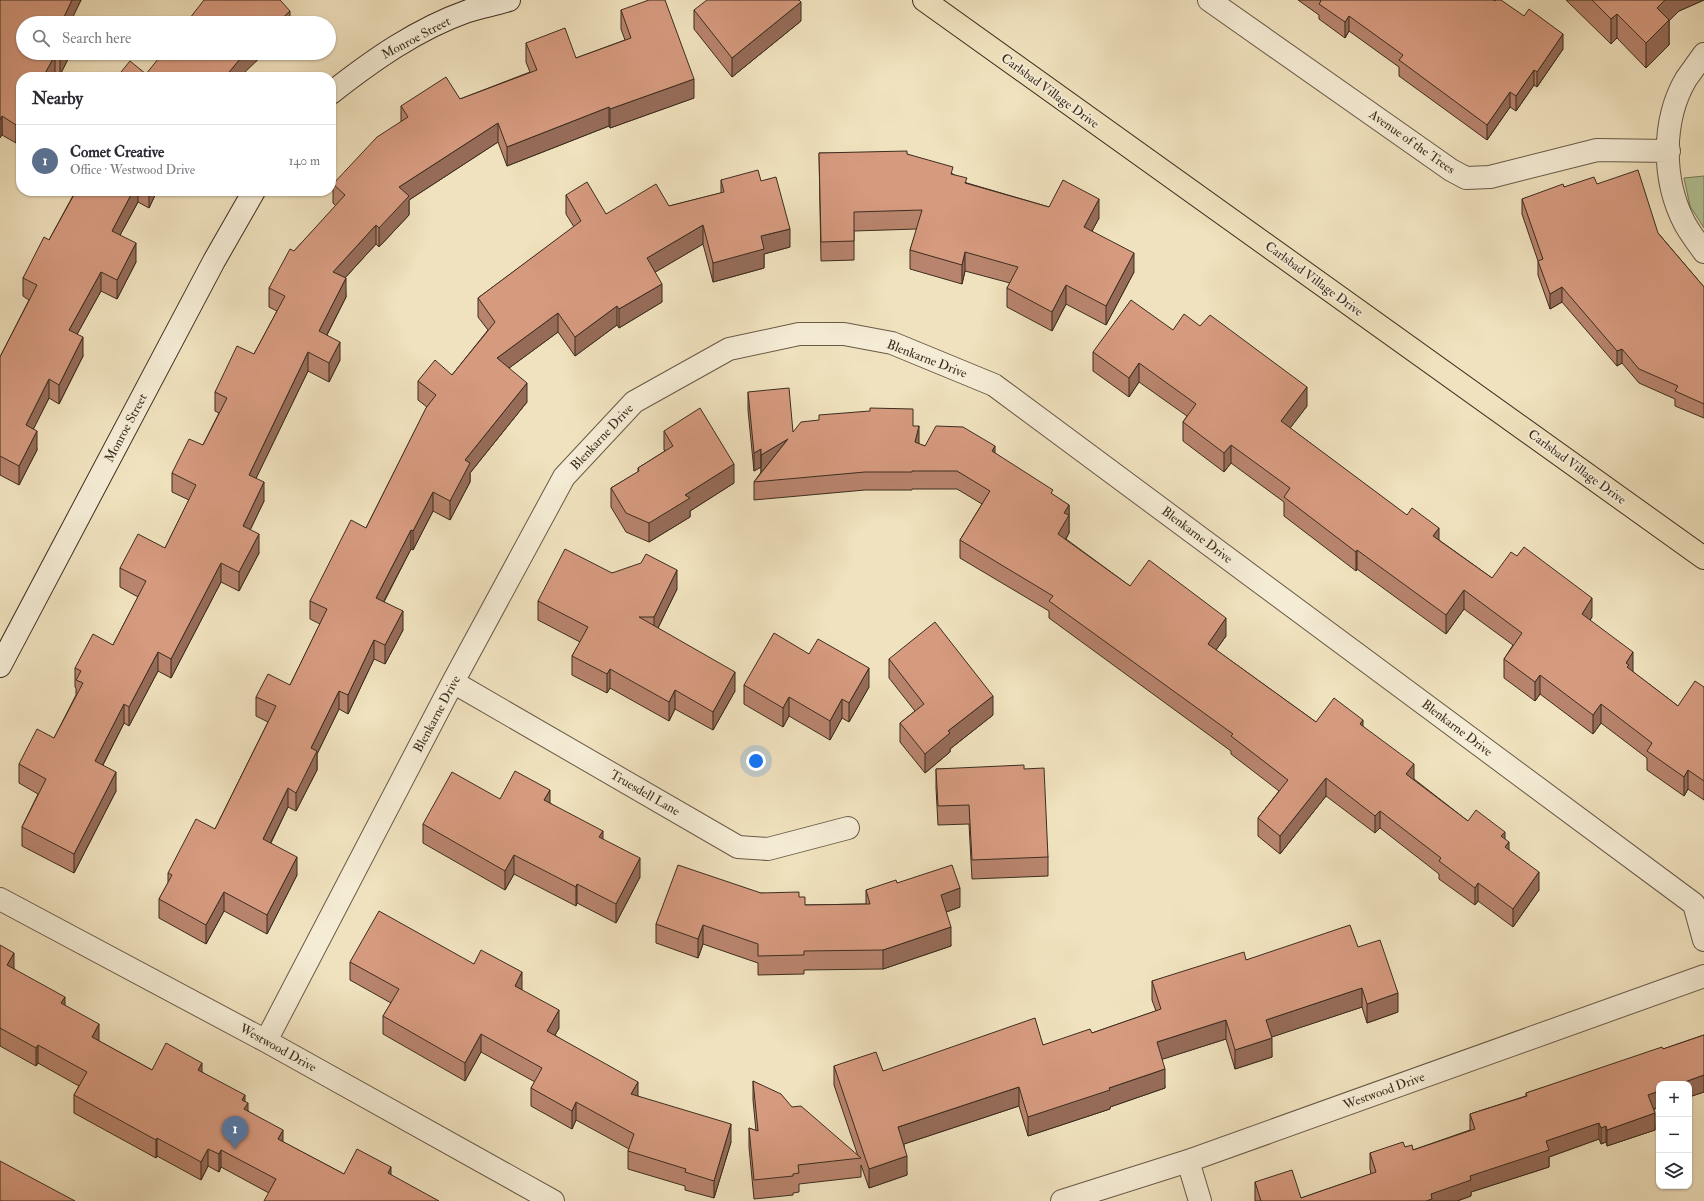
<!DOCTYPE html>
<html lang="en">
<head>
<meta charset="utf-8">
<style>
	body { margin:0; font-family:"IM FELL Double Pica",serif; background:#f7f7f7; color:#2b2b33 }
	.controls { position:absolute; right:12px; bottom:12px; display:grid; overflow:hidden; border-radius:8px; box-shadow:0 1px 3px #0004 }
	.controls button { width:36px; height:36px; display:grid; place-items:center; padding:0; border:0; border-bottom:1px solid #e1e1e2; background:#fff; color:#2b2b33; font:20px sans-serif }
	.you { position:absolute; left:756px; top:761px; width:14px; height:14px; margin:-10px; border:3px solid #fff; border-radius:50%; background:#1a73e8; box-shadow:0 0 0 6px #1a73e833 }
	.badge { display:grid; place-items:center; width:26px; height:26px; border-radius:50%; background:#8f2418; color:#fff; font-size:13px; font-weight:700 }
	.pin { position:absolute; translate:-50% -33px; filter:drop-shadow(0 1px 2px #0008) }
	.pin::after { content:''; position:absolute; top:21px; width:14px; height:12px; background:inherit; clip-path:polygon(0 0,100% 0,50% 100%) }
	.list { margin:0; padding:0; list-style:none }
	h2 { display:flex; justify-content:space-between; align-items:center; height:52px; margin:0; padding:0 16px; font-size:17px }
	h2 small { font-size:13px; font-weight:400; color:#7c7c81 }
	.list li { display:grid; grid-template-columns:26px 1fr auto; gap:12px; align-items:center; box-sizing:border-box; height:72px; padding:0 16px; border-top:1px solid #e1e1e2 }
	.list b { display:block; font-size:15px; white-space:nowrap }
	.list p { margin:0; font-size:13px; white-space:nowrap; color:#7c7c81 }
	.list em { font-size:13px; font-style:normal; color:#7c7c81 }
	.icon { flex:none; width:22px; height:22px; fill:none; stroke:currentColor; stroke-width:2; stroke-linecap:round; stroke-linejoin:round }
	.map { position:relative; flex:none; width:1704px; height:1201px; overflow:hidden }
	.search { position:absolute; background:#fff; box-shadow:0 1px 3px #0004; left:16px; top:16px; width:320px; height:44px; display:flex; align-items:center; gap:10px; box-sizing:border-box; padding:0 14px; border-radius:22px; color:#7c7c81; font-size:15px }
	.panel { position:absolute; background:#fff; box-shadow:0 1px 3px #0004; left:16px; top:72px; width:320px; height:124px; border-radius:16px }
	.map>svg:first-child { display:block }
	.grass { fill:#b3c496; stroke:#78785a }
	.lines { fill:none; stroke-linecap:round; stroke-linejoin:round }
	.street-casing { stroke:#695a47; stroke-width:24 }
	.secondary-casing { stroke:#3c2d1f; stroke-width:24 }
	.primary-casing { stroke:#3c2d1f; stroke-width:24 }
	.street { stroke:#f5ecd5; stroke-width:22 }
	.secondary { stroke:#f5ecd5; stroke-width:22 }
	.primary { stroke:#f0e2be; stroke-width:22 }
	.wall { fill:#b8846d; stroke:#3c2d1f }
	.shaded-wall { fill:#966c59; stroke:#3c2d1f }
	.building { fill:#d69a7f; stroke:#3c2d1f }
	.labels { text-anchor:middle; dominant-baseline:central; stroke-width:4; stroke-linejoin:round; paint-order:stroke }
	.street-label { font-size:13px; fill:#3c2d1f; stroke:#f5ecd5 }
</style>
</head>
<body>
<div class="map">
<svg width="1704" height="1201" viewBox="0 0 1704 1201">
	<rect width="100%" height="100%" fill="#f0e2be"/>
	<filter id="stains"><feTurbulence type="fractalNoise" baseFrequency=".005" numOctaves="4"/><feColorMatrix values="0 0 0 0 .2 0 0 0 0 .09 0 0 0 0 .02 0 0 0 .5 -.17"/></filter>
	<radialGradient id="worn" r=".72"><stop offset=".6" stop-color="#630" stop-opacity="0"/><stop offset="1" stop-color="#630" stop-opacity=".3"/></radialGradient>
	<path class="grass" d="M1704,176V228L1690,206L1684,178Z"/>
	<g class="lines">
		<g class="street-casing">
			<path id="street" d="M1209,0L1451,170L1466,178L1490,177L1597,150L1669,151
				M1704,54C1698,62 1692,71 1686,79C1662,120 1662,179 1684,222C1689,232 1697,242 1704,252
				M453,682L738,847L768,849L848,828
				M0,899L266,1041L553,1201
				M266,1041L453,682L564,477L634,402L729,349L799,334H844L892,343L994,385L1694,904L1704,940
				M1188,1161L1200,1201
				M1062,1201L1188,1161L1704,976"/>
		</g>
		<g class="secondary-casing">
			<path id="secondary" d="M331,93C373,60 417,29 468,11C481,7 496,4 509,0
				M0,666L214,261L254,191"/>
		</g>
		<g class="primary-casing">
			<path id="primary" d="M924,0L1704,558"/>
		</g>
		<use href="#street" class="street"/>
		<use href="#secondary" class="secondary"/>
		<use href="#primary" class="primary"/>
	</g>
	<path class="wall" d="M0,0H81L70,22L71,53L60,75L55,73L53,77H21L16,143L2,135Z
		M1298,0H1493L1563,49L1537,87L1534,85L1516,111L1510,107L1487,140L1399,76V67L1349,31L1345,38L1319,19V15Z
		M1566,0H1704L1679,11L1669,21V45L1646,68L1617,38L1611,44Z
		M621,10L694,98L610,128L609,126L507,166L498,142L409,200V215L379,247L376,244L345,278L346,297L327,335L340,360L329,382L308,371L256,478L264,501L250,530L259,553L239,591L221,582L171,678L158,671L129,726L124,723L103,765L116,791L74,873L22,846V827L38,794L19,783V764L54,738L76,695V688L75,687V668L113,645L138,597L120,587V568L165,548L189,500L172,492V473L203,445L219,413L215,411V392L254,354L277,311L269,307V288L294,251L336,206L333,203V184L401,122V106L460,99L530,72L526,62V43L576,58L625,40L621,29Z
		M694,10L801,21L732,77L694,29Z
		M819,153L907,154L953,174L967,183L1049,207L1099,218L1092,231L1134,272L1106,325L1066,304L1052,331L1007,307V288L1010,283L965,271L962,284L910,269V250L917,229L854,231V260L821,261Z
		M721,180L761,181L790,247L764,254V268L713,282L703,244L655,272L662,302L619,328L617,325L575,356L558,332L509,368L527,402L470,473V482L450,520L433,511L413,550L411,549L384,602L403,630L385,664L374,659L348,714L339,709L317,754V770L296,811L288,807L271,843L297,875L267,934L224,911L206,944L159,918V899L168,883V873L215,829L268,722L256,716V697L290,685L320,624L310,619V601L366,528L427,407L418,400V381L452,375L488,330L478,317V298L574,227L566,214V195L606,214L669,206L721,193Z
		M1597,184L1658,233L1704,287V418L1675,406V399L1639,383L1622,363L1617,366L1562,302L1550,309L1538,275V261L1522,214V199L1564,187Z
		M75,191H157L149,208L138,202L120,235L136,262L117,299L101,291L77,334L83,356L59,404L49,398L33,429L37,450L19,485L0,475V357L29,300L23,296V278L49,240L75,192Z
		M1173,330L1307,406L1290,428L1439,540L1492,578L1592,617L1590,620L1633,671V672L1678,706L1704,687V800L1688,789L1684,796L1647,770V758L1601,723L1593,734L1540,694L1535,701L1504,678V659L1513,645L1464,609L1446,634L1357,569L1356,571L1284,516V502L1231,463L1224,472L1183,441V422L1187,416L1139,382L1129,397L1093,371V352Z
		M748,392L793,432L913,426L919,444L925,446L995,453L1053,495L1069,505V533L1066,539L1130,586L1226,636L1216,650L1316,722L1363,726L1414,779L1468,821L1505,839L1509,850L1539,890L1513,927L1478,901L1475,905L1439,879V874L1380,828L1375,833L1326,796L1280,854L1258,836V818L1279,791L1231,754V751L1049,618V611L960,558V540L982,504L957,489H912V490H865L754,500V482L761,472V467L754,471L748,410Z
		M664,431L734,483L690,511V517L649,542L626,532L611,507V488L638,472V468L665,451L664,450Z
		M612,573L677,589L658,628L735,691L713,730L675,709L669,721L610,688L607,693L572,675V656L580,642L538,620V601Z
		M809,654L869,687L849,722L842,718L830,740L789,716L783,727L744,704V685Z
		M889,659L993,715L950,749V752L925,773L900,742V723L915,711L889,678Z
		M936,769H1024L1048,857V876L972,879L969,824L938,825L936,788Z
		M500,799L550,803L603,839L640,877L616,923L577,903L576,906L514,874L505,890L423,843V824Z
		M897,883L960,907L946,912L951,946L883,969L804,970V974L758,975V963L703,944L698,958L656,943V924L761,893L799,897L805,905L866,904V890Z
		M0,945L14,969L65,1005L99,1041L152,1070L202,1072L245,1102L248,1111L283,1142L344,1174L391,1167L269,1193L221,1167L219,1172L208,1166L201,1180L157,1156L156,1158L74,1113V1095L79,1086L38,1063L36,1066L0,1046Z
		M1358,947L1398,1012L1367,1023L1362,1007L1271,1037L1272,1057L1235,1069L1226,1039L1162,1059L1165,1088L1110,1107V1109L1028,1136L1019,1106L904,1144L907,1175L869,1188L861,1165V1177L799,1184V1192L793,1193V1195L754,1199L749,1147V1128L756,1131L753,1100V1081L792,1107L858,1156L834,1085V1066L883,1071L1043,1045L1092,1033L1156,1011L1152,1000V981L1246,960Z
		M350,962L474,964L522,990L559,1028L555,1035L638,1096L731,1142L714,1198L685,1190V1186L628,1169V1151L629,1149L576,1120L572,1129L531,1106V1088L535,1082L481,1052L465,1081L383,1034V1016L391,1003L350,980Z
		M1704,1035V1092L1689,1097L1659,1084V1107L1654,1109L1655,1130L1607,1146L1606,1142L1601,1144L1599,1139L1549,1157V1167L1471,1192V1196L1457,1201H1255V1182L1301,1198L1371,1174L1370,1169V1153L1405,1147L1413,1150L1470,1130V1114L1526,1096V1093L1663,1049Z"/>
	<path class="shaded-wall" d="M72,0H81L70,23L63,19Z
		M1665,0H1704L1679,11L1669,21V45L1646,68V43L1657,8Z
		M801,2V21L732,77V58Z
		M290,11V23H277Z
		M1617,14V38L1611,44V19Z
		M1349,16V31L1345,38V22Z
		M1563,34V49L1537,87V72Z
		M62,53H71L60,75V57Z
		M245,53H265L243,74L240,77H225Z
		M55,55V73L53,77H43Z
		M1534,70V85L1516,111V96Z
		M694,79V98L610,128V109Z
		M1510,92V107L1487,140V125Z
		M609,107V126L507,166V147Z
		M2,116V135L0,138V120Z
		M21,116V134L16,143V125Z
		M498,123V142L409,200V215L379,247V228L399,187Z
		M133,191H138V202L112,250V231Z
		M149,191H157L149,208Z
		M1099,199V218L1084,246V227Z
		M376,225V244L333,291V272Z
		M703,225V244L647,277V258Z
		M790,229V247L764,254V268L713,282V263L761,236Z
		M136,243V262L117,299V280Z
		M965,252V271L962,284V265Z
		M1134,253V272L1106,325V306Z
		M101,272V291L69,349V330Z
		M346,278V297L319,350V331Z
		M662,284V302L619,328V309Z
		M1066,285V304L1052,331V312Z
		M1562,287V302L1550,309V294Z
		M617,306V325L575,356V337Z
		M558,313V332L497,377V358Z
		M83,337V356L59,404V385Z
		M340,342V360L329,382V363Z
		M1622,349V363L1617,366V351Z
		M308,352V371L249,493V475Z
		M1139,363V382L1129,397V378Z
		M49,379V398L26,444V425Z
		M527,383V402L470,473V482L450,520V501L465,460Z
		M1307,387V406L1281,440V421Z
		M919,426V444L915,460V442Z
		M37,431V450L19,485V466Z
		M788,439L761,473V455Z
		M1231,445V463L1224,472V453Z
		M995,446V464L992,451Z
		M761,449V467L754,471V453Z
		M734,464V483L690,511V517L649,542V523L685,495Z
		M264,482V501L243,545V526Z
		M433,492V511L413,550V531Z
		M1069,505V533L1058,551V534L1064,513Z
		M1439,528V547L1433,536Z
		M411,530V549L376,616V598Z
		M259,534V553L239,591V572Z
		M1357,550V569L1356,571V552Z
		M221,563V582L171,678V659Z
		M677,570V589L654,636V617Z
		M1464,590V609L1446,634V615Z
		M1592,598V617L1582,633V614Z
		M403,611V630L385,664V645Z
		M1226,618V636L1208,661V644Z
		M374,640V659L348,714V695Z
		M158,652V671L129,726V707Z
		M1633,652V671L1629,677L1626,663Z
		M869,668V687L849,722V703Z
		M610,669V688L607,693V674Z
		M735,672V691L713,730V712Z
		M1540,675V694L1535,701V682Z
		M675,690V709L669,721V702Z
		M339,691V709L317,754V770L296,811V793L311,748Z
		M993,696V715L950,749V752L925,773V754L948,731Z
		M789,697V716L783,727V708Z
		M842,699V718L830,740V721Z
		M124,704V723L95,780V761Z
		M1601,704V723L1593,734V715Z
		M1363,720V738L1360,724Z
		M1414,764V782L1406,774Z
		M1688,770V789L1684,796V777Z
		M116,772V791L74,873V854Z
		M1326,778V796L1280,854V836Z
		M288,788V807L263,858V839Z
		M550,790V809L544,800Z
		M1380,811V828L1375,833V816Z
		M603,831V850L599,837Z
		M1505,832V847L1509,842V860L1501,836Z
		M514,855V874L505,890V871Z
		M297,857V875L267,934V915Z
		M640,858V877L616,923V904Z
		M1539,872V890L1513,927V909Z
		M1478,883V901L1475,905V888Z
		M577,884V903L576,906V887Z
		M960,888V907L941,914V895Z
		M224,892V911L206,944V925Z
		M703,925V944L698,958V939Z
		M951,927V946L883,969V950Z
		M14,953V971L7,965Z
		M522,972V990L515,986Z
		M1362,988V1007L1266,1039V1020Z
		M1398,993V1012L1367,1023V1004Z
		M65,997V1014L61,1003Z
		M559,1010V1028L547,1049V1031Z
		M1226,1020V1039L1157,1061V1042Z
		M99,1024V1042L92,1037Z
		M481,1034V1052L465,1081V1063Z
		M1272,1038V1057L1235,1069V1050Z
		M38,1045V1063L36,1066V1048Z
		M202,1063V1080L198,1070Z
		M1165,1069V1088L1110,1107V1109L1028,1136V1117L1109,1088Z
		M1704,1075V1092L1689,1097V1084H1679Z
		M638,1082V1099L631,1094Z
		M1019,1087V1106L898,1146V1127Z
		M1659,1091V1107L1648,1111V1095Z
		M245,1095V1107L248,1103V1121L242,1100Z
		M576,1102V1120L572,1129V1111Z
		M1655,1113V1130L1607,1146V1130Z
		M1599,1123V1139L1549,1157V1167L1471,1192V1196L1457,1201H1426L1431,1194L1546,1141Z
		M731,1124V1142L714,1198V1181Z
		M1606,1126V1142L1601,1144V1128Z
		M283,1130V1147L278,1139Z
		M157,1138V1156L156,1158V1140Z
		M208,1149V1166L201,1180V1162Z
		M221,1150V1167L219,1172V1154Z
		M907,1156V1175L869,1188V1169Z
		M391,1167V1185L388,1173Z"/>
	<path class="building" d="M0,0H72L63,19L71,23H23V53H62L60,57L55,55L43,77H21V116L16,125L2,116L0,120Z
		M204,0H280L290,11L277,23H186Z
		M649,0H665L694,79L610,109L609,107L507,147L498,123L399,187L409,196L379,228L376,225L333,272L346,278L319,331L340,342L329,363L308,352L249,475L264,482L243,526L259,534L239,572L221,563L171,659L158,652L129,707L124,704L95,761L116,772L74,854L22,827L46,779L19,764L37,729L54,738L83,683L76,680L81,671L75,668L93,634L113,645L146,581L120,568L138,534L165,548L196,485L172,473L189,439L203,445L227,398L215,392L237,346L254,354L285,296L269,288L290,249L294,251L345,195L333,184L377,137L408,117L401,106L446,77L460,99L537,70L526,43L565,28L576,58L631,38L621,10Z
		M707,0H799L801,2L732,58L694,10Z
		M1320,0H1493L1495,1L1496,0H1501L1524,16L1529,9L1563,34L1537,72L1534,70L1516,96L1510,92L1487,125L1399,60L1403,55L1349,16L1345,22L1319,4L1321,1Z
		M1592,0H1665L1657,8L1669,20L1646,43L1617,14L1611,19Z
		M163,53H245L225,77H208L204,74L202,77H117L130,61L146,74Z
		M907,151V154L953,167L951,174L967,178L965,183L1049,207L1063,180L1099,199L1084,227L1134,253L1106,306L1066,285L1052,312L1007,288L1018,267L965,252L962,265L910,250L922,210L854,212V241L821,242L819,153Z
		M758,170L761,181L776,177L790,229L761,236L764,249L713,263L703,225L647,258L662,284L619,309L617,306L575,337L558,313L497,358L527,383L465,460L470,463L450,501L433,492L413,531L411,530L376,598L403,611L385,645L374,640L348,695L339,691L311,748L317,751L296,793L288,788L263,839L297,857L267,915L224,892L206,925L159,899L172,875L168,873L196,819L215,829L276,706L256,697L268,674L290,685L327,609L310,601L351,520L366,528L426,408L436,395L418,381L435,360L452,375L495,322L478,298L581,221L566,195L587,182L606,214L656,184L669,206L724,192L721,180Z
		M1638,170L1658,233L1704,287V404L1675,391L1678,386L1639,369L1622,349L1617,351L1562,287L1550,294L1538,261L1543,259L1522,199L1563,184L1564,187L1594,177L1597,184Z
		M76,191H133L112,231L136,243L117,280L101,272L69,330L83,337L59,385L49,379L26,425L37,431L19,466L0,456V357L37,285L23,278L44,237L49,240Z
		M1131,300L1173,330L1184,314L1200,326L1210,315L1307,387L1281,421L1407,515L1412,508L1439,528L1433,536L1492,578L1511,552L1517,556L1524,547L1592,598L1582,614L1633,652L1626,663L1629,665L1627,667L1678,706L1695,681L1704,687V781L1688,770L1684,777L1647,751L1652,743L1601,704L1593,715L1540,675L1535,682L1504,659L1522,633L1464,590L1446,615L1357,550L1356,552L1284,497L1290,488L1231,445L1224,453L1183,422L1196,404L1139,363L1129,378L1093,352Z
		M789,388L793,432L801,422L819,420V415L870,411V408L913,409V426H919L915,442L925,446L936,426L963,427L995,446L992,451L1053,490L1051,493L1069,505L1064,513L1069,515L1058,534L1130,586L1149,560L1226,618L1208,644L1316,722L1334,698L1363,720L1360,724L1414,764L1406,774L1468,821L1476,810L1505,832L1501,836L1509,842L1505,847L1539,872L1513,909L1478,883L1475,888L1439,861L1441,858L1380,811L1375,816L1326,778L1280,836L1258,818L1288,780L1231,736L1233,734L1049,601L1053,596L960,540L990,491L957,471H912V472H865L754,482L788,439L761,455V449L754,453L748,392Z
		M700,408L734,464L685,495L690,498L649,523L626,513L611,488L639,471L638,468L673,446L664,431Z
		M565,549L612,573L641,563L646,554L677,570L654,617H639L735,672L713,712L675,690L669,702L610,669L607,674L572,656L588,627L538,601Z
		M935,622L993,696L948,731L950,733L925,754L900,723L924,704L889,659Z
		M774,633L809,654L818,639L869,668L849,703L842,699L830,721L789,697L783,708L744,685Z
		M1024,765V769L1044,768L1048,857L972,860L969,805L938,806L936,769Z
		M515,771L550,790L544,800L603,831L599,837L640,858L616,904L577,884L576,887L514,855L505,871L423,824L452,772L500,799Z
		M678,865L761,893L799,892V897H805V905L870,904L866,890L896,880L897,883L952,865L960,888L941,895L951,927L883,950L804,951V955L758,956V944L703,925L698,939L656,924Z
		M379,911L474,964L481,950L522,972L515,986L559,1010L547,1031L638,1082L631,1094L731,1124L714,1181L685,1172L686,1169L628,1151L634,1134L576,1102L572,1111L531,1088L542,1068L481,1034L465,1063L383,1016L399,989L350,962Z
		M1350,925L1358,947L1380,940L1398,993L1367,1004L1362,988L1266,1020L1272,1038L1235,1050L1226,1020L1157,1042L1165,1069L1109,1088L1110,1090L1028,1117L1019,1087L898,1127L907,1156L869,1169L834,1066L876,1052L883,1071L1035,1018L1043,1045L1090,1029L1092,1033L1161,1009L1152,981L1244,952L1246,960Z
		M0,945L14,953L7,965L65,997L61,1003L99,1024L92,1037L152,1070L166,1043L202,1063L198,1070L245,1095L242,1100L248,1103L244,1109L283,1130L278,1139L344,1174L357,1149L391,1167L388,1173L439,1201H264L276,1179L221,1150L219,1154L208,1149L201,1162L157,1138L156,1140L74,1095L87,1072L38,1045L36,1048L0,1028Z
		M1704,1035V1075L1679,1084H1659V1091L1648,1095L1655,1113L1607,1130L1606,1126L1601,1128L1599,1123L1546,1141L1549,1150L1470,1176L1471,1180L1431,1194L1432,1199L1426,1201H1261L1255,1182L1292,1170L1301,1198L1376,1172L1370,1153L1403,1142L1405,1147L1412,1145L1413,1150L1475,1129L1470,1114L1527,1096L1526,1093L1662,1047L1663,1049Z
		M753,1081L781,1094L792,1107L801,1106L861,1158L798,1165L799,1173L793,1174V1176L754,1180L749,1128L758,1131Z
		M0,1161L75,1201H0Z"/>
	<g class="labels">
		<g class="street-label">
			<text transform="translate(416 38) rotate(-28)">Monroe Street</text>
			<text transform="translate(1050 91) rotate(36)">Carlsbad Village Drive</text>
			<text transform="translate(1412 142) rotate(35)">Avenue of the Trees</text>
			<text transform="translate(1314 279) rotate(36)">Carlsbad Village Drive</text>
			<text transform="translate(927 359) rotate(21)">Blenkarne Drive</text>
			<text transform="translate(126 428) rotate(-62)">Monroe Street</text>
			<text transform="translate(602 437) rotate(-47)">Blenkarne Drive</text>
			<text transform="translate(1577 467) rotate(36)">Carlsbad Village Drive</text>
			<text transform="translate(1197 535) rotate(37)">Blenkarne Drive</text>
			<text transform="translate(437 714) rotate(-62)">Blenkarne Drive</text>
			<text transform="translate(1457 728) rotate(37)">Blenkarne Drive</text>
			<text transform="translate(645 793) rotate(30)">Truesdell Lane</text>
			<text transform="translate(278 1048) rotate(29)">Westwood Drive</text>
			<text transform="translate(1384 1091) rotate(-20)">Westwood Drive</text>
		</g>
	</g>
	<rect width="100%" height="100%" filter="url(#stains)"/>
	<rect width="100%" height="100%" fill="url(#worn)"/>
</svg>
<div class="controls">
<button>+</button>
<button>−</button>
<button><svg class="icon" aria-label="layers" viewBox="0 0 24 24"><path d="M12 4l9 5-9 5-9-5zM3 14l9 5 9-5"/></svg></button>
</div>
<div class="you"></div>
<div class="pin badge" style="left:235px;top:1149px;background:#5c6f8a">1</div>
<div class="search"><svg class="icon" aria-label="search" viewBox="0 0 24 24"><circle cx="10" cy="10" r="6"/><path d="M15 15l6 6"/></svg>Search here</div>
<section class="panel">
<h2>Nearby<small></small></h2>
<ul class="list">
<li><span class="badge" style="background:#5c6f8a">1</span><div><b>Comet Creative</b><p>Office · Westwood Drive</p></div><em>140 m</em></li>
</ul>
</section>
</div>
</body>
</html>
